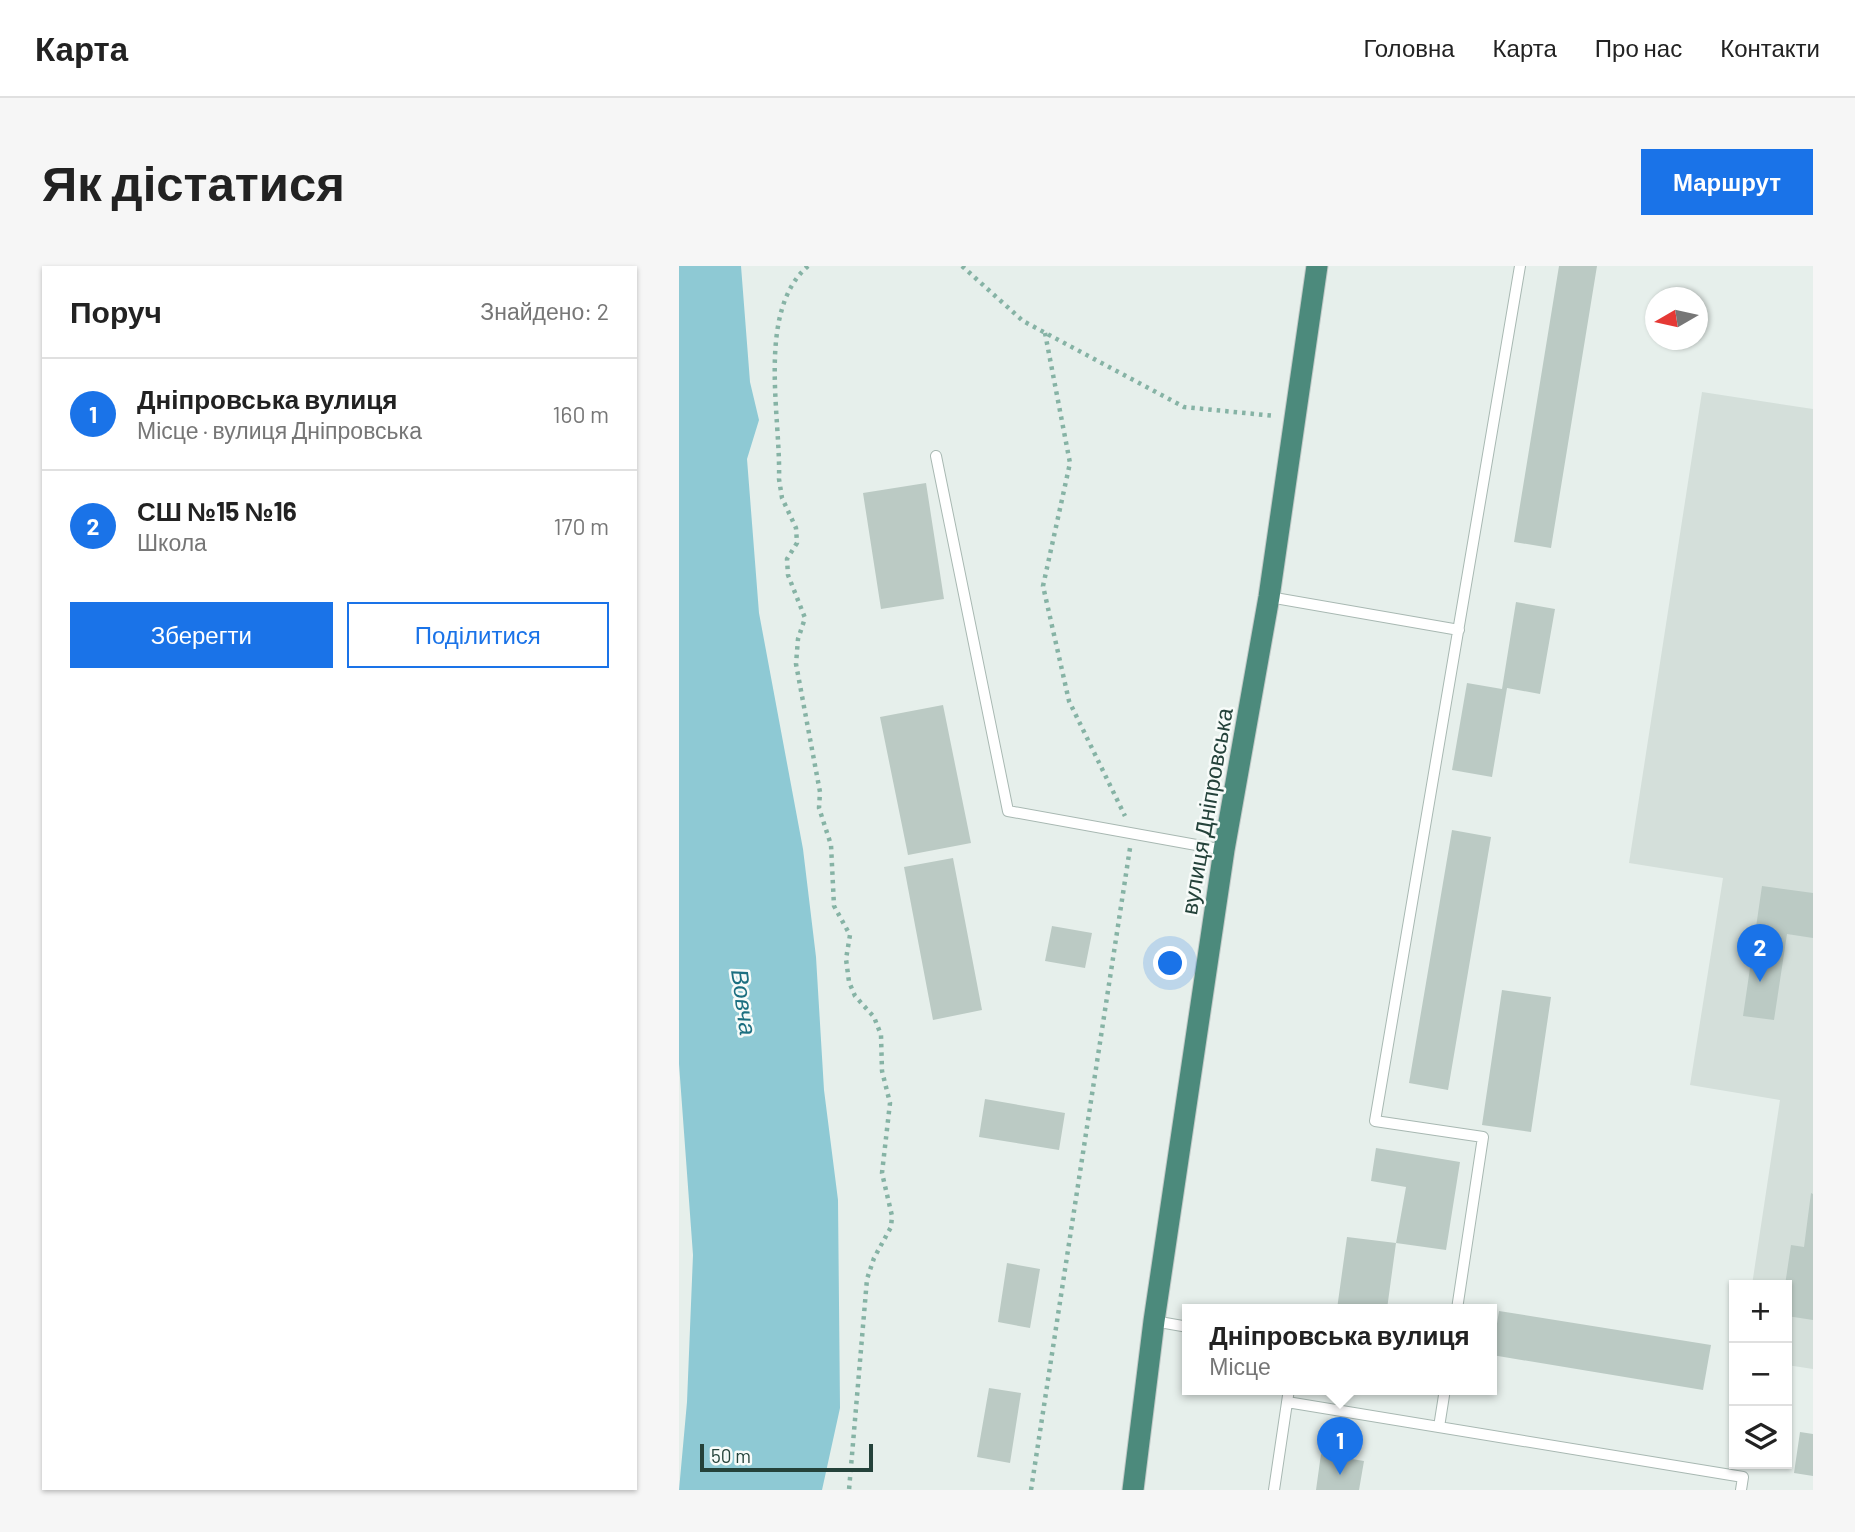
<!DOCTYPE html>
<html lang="uk">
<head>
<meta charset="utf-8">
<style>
	body { margin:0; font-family:Barlow,sans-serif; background:#f6f6f6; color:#222 }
	.controls { position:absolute; right:21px; bottom:21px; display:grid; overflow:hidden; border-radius:0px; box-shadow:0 2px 5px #0004 }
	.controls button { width:63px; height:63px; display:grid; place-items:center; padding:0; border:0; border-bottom:2px solid #e0e0e0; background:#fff; color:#222; font:35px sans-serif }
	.compass { position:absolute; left:966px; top:21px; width:63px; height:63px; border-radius:50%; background:#fff; box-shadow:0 2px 5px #0004; rotate:261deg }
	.scale { position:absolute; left:21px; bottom:18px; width:173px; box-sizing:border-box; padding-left:7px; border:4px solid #24423a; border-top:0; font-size:19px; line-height:24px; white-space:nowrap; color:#24423a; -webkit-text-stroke:5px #f7fbf9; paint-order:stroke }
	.you { position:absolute; left:492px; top:698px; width:24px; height:24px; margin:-18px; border:5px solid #fff; border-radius:50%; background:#1a73e8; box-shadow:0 0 0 10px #1a73e833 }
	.badge { display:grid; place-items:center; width:46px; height:46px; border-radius:50%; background:#1a73e8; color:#fff; font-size:23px; font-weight:700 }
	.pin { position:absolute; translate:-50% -58px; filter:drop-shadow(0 2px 4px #0008) }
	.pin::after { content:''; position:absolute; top:37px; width:24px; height:21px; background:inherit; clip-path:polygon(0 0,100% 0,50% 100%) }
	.popup { position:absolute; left:503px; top:1038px; width:315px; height:91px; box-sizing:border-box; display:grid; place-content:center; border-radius:0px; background:#fff; filter:drop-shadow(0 2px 5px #0005); font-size:23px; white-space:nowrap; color:#767676 }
	.popup b { font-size:26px; color:#222 }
	.popup::after { content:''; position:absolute; left:50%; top:100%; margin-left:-14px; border:14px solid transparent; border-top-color:#fff }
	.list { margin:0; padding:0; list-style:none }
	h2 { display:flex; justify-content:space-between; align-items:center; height:91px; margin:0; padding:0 28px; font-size:30px }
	h2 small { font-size:23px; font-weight:400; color:#767676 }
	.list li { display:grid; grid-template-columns:46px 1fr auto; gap:21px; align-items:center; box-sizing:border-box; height:112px; padding:0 28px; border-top:2px solid #e0e0e0 }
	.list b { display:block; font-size:26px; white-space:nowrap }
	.list p { margin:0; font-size:23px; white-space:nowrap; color:#767676 }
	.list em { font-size:23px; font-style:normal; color:#767676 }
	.actions { display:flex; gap:14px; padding:21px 28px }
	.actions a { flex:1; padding:16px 0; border:2px solid #1a73e8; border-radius:0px; text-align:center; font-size:24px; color:#1a73e8 }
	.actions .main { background:#1a73e8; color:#fff }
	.icon { flex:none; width:38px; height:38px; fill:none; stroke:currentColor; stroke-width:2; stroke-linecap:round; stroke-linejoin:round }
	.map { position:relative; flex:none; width:1134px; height:1224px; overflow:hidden; border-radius:0px }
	header { display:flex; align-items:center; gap:42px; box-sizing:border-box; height:98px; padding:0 35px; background:#fff; border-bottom:2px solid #e0e0e0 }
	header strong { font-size:33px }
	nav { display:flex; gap:38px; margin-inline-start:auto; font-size:24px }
	.intro { display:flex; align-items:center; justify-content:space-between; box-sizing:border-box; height:168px; padding:0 42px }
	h1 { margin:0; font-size:49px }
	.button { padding:18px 32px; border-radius:0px; background:#1a73e8; color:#fff; font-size:24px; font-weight:700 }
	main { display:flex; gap:42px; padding:0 42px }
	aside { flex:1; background:#fff; border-radius:0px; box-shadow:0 2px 5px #0004 }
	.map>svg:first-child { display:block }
	.built { fill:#d4dfda }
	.water { fill:#8ec9d4 }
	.building { fill:#bbcac4 }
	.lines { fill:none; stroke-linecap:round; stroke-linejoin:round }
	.service-casing { stroke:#a8b8b2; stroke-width:12 }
	.trunk-casing { stroke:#c2cac8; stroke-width:23 }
	.path { stroke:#86b3a5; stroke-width:4.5; stroke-dasharray:3.5 5; stroke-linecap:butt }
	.service { stroke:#fff; stroke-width:10 }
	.trunk { stroke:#4c8a7c; stroke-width:21 }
	.labels { text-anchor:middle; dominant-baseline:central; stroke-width:5; stroke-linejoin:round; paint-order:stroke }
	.street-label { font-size:23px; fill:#24423a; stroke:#f7fbf9 }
	.water-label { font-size:24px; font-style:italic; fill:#1c6f80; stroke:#f7fbf9 }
</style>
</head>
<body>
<header>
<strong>Карта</strong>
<nav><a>Головна</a><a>Карта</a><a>Про нас</a><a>Контакти</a></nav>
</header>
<div class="intro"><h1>Як дістатися</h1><a class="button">Маршрут</a></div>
<main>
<aside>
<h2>Поруч<small>Знайдено: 2</small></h2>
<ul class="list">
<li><span class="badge">1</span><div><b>Дніпровська вулиця</b><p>Місце · вулиця Дніпровська</p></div><em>160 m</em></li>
<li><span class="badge">2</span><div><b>СШ №15 №16</b><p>Школа</p></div><em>170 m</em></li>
</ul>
<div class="actions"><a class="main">Зберегти</a><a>Поділитися</a></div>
</aside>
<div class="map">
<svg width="1134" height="1224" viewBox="0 0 1134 1224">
	<rect width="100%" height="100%" fill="#e6efeb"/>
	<path class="built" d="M1023,126L1134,143V1103L1108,1099V1019H1073L1101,834L1011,819L1044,612L950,597Z"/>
	<path class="water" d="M0,0H62L71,116L80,154L68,193L80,347L124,583L137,691L145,824L159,934L161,1142L143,1224H0L8,1136L14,989L0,798Z"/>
	<path class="building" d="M880,0H918L872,282L835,276Z
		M247,217L265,333L202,343L184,227Z
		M837,336L876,343L861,428L828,422L813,511L773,504L788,417L823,423Z
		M264,439L292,577L229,589L201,451Z
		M773,564L812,571L769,824L730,817Z
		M274,592L303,744L254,754L225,601Z
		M1083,620L1134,627V672L1108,668L1095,754L1064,750Z
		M373,660L413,667L406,702L366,695Z
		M823,724L872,731L852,866L803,859Z
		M306,833L386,847L380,884L300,871Z
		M697,882L781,896L767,984L717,977L727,921L692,915Z
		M1132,927L1134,928V1054L1108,1050L1106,1019L1112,979L1125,981Z
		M668,971L717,977L708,1043H658Z
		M328,997L361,1003L351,1062L319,1056Z
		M820,1045L1032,1079L1024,1124L813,1089Z
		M310,1122L342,1127L331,1197L298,1191Z
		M1121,1166L1134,1168V1210L1115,1207Z
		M642,1188L685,1195L680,1224H637Z"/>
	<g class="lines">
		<g class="service-casing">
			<path id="service" d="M257,190L329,545L545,584
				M590,331L780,364
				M778,1043L804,871L696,855L841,0
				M475,1055L509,1061
				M608,1136L1064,1211L1062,1224
				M760,1161L766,1123
				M595,1224L610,1123"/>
		</g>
		<g class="trunk-casing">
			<path id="trunk" d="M454,1224L475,1055L545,584L590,331L638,0"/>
		</g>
		<path class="path" d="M129,0C77,45 102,150 100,213L103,232L117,262L118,277L108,293L109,309L126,352L119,373L117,398L141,526L140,542L152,579L155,640L171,669L167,693L170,716L176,730L195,751L202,769L203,805L211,837L203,907L213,950L212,961L195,992L188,1013L170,1224
			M283,0L344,55L505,141L596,150
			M366,67L391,197L364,320L390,435L446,550
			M352,1224L451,582"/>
		<use href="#service" class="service"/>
		<use href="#trunk" class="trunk"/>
	</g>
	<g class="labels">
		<g class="street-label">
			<text transform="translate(527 545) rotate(-80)">вулиця Дніпровська</text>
		</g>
		<g class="water-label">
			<text transform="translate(66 736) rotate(82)">Вовча</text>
		</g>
	</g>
</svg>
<div class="controls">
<button>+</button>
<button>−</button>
<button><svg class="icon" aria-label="layers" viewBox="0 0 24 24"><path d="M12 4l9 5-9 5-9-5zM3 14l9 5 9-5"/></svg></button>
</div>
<svg class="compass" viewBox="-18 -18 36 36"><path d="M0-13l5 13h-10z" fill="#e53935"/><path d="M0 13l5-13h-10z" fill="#767676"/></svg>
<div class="scale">50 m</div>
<div class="you"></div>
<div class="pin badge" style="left:661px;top:1209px">1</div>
<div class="popup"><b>Дніпровська вулиця</b>Місце</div>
<div class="pin badge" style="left:1081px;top:716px">2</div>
</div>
</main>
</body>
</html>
